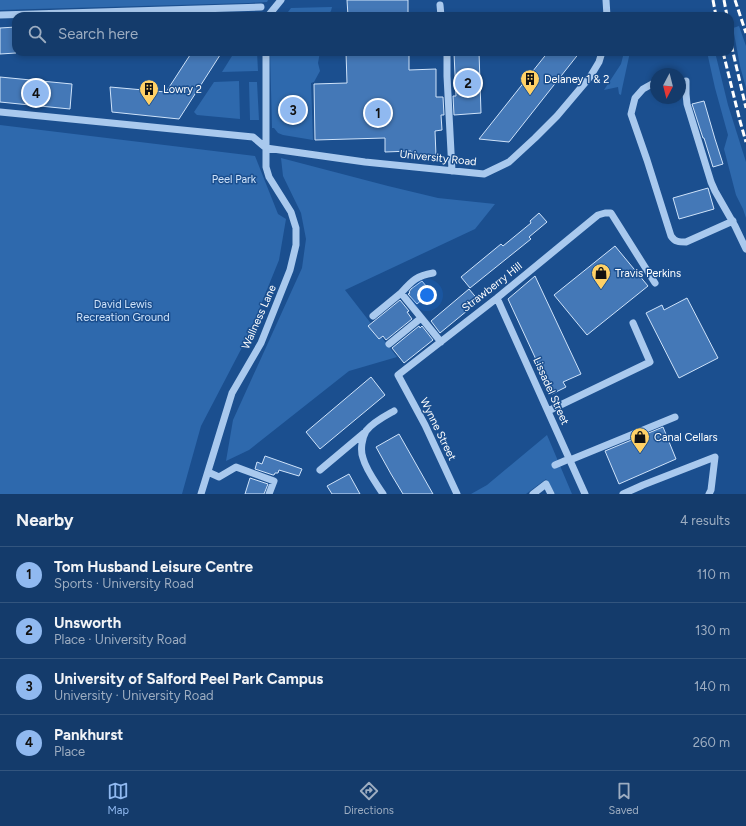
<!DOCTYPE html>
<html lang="en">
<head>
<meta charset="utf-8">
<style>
	body { margin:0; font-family:Figtree,sans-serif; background:#214673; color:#f1f3f6 }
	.compass { position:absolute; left:650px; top:68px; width:36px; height:36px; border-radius:50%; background:#143b6b; box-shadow:0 2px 6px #0003; rotate:187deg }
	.you { position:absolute; left:427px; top:295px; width:14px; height:14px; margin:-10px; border:3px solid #fff; border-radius:50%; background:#1a73e8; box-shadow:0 0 0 6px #1a73e833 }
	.badge { display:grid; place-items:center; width:26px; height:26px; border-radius:50%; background:#90b9f0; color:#111; font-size:13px; font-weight:700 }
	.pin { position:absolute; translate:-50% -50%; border:2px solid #fff; box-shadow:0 1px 4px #0006 }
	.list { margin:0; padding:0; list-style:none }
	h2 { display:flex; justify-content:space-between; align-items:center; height:52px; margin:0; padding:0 16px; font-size:17px }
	h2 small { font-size:13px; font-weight:400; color:#9dadc1 }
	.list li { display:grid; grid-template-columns:26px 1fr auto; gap:12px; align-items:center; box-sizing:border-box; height:56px; padding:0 16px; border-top:1px solid #33557e }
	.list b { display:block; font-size:15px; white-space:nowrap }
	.list p { margin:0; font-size:13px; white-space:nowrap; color:#9dadc1 }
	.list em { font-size:13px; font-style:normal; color:#9dadc1 }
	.icon { flex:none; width:22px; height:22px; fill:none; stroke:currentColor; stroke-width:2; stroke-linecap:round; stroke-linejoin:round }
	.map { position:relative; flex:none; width:746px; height:494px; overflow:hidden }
	.search { position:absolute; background:#143b6b; box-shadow:0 2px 6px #0003; left:12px; right:12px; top:12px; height:44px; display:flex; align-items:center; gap:10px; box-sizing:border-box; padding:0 14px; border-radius:12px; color:#9dadc1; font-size:15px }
	.sheet { height:276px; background:#143b6b }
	nav { display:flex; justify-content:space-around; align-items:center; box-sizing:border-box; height:56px; border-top:1px solid #33557e; background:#143b6b; font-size:11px; color:#9dadc1 }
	nav a { display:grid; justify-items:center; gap:2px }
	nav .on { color:#90b9f0 }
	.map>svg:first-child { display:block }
	.green { fill:#2e69ad }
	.building { fill:#4478b7; stroke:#cfe3fa }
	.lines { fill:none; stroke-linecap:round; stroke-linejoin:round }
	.minor { stroke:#a9c9ee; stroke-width:7 }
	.rail { stroke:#fff; stroke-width:3; stroke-dasharray:7 3; stroke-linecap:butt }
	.labels { text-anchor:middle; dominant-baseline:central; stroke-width:3; stroke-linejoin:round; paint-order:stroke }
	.poi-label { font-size:11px; fill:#fff; stroke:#1b4f8f; text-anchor:start }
	.street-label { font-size:11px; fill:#fff; stroke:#1b4f8f }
	.park-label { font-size:11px; fill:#cfe3fa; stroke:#1b4f8f }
</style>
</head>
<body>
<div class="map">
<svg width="746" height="494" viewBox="0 0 746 494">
	<rect width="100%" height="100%" fill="#1b4f8f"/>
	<path class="green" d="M0,0H268L267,2L249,3L0,10Z
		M332,7L331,11L327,16H285L291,8Z
		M739,26L746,46V88L740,66L733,28Z
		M242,52H257L258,71L222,72L232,56L242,55Z
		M270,52H320L318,63L320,71L314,82L311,83L313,140L283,135L278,133L274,128H272Z
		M624,52H630L622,89L621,95L619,94L618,87L604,90L621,64Z
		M707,52H715L728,105L746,162V218L743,209L736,195L724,149L728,135L715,88Z
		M239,81L240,119L197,115L194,112L214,82Z
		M249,82H257L259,120H250Z
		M0,125L255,156L278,214L286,219L279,260L249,334L201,426L182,494H0Z
		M281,158L388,186L438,198L495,204L475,229L345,290L397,357L349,371L249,450L226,461L233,420L302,268L306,239L301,213L283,176Z
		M547,435L572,494H555L546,479L526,494H471L487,485Z"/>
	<path class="building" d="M347,0H408V16H348Z
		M16,27V53L0,54V28Z
		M192,52H222L179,119L112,112L110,87L166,92Z
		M346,52H409V70L436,69V97H443L444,115H441L442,130L435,131L436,156L411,157V151L385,152V138L315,140L314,84L347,83Z
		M479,52L481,113L454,115L453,96H456L454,53Z
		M548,52H580L509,142L479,139Z
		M0,77L72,84L70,109L0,102Z
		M704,101L715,139L723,164L713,167L704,138H703L692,104Z
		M708,188L714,209L679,219L673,198Z
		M539,213L547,222L529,237L531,239L470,288L461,277L501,244L503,246L531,223L530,221Z
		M615,246L648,286L587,335L554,295Z
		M535,276L581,374L563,382L566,387L552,394L508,299Z
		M422,281L431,292L417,304L408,294L410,293L409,292L411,289Z
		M469,289L479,301L440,333L431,321Z
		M687,298L718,358L679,378L646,313L662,305L664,310Z
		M400,300L409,311L407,312L412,319L386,340L383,336L379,339L368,326Z
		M419,326L420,328L422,326L433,340L404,363L392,348Z
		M371,377L385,395L320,449L306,432Z
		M663,427L676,459L619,484L605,451Z
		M399,434L433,494H403L391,474L376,447Z
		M265,456L302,469L299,476L279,470L278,473H275L274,475H273L255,469L257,462L262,464Z
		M349,474L360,494H332L327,486Z
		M250,478L268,484L264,494H245Z"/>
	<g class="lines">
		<path class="minor" d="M606,0L607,16
			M440,5L441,16
			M0,15L261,7
			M268,16L281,0
			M447,52V76L452,171
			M686,81V94L687,104L711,182L715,191L735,226L746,249
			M656,83L652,84L643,89L635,98L631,114L647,160L671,236C675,242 679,242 686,242L733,221
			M0,112L253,137L266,148
			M266,148L365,162L484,174L509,162L535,138L557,116L590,77L599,62L602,52
			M401,293C412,281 416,276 433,273
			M497,298L585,494
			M373,316L401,293L441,342
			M389,344L421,318
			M548,411L650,362L633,323
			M570,460L675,417
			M555,465L569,459
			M320,470L364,433
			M208,472L219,477L236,467L274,481L269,494
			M201,494L232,393L261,343L290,270L296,245V228L291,212L269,177L266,167V52
			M383,494C376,483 366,470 363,458C360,450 362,438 366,431C373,422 385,416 394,411
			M457,494L425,425L398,375L497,298L598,215L605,213H611L655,283
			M533,494L546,484L551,494
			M623,494L643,485L715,457L711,490L709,494"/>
		<path class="rail" d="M713,0L716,16
			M724,0L727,16
			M735,0L746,33
			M730,35L732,48L746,108
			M723,52L740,121L746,142"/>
	</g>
	<defs>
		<g id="building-pin" transform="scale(1)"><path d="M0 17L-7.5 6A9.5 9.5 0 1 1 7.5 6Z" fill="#ffd166" stroke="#1b4f8f"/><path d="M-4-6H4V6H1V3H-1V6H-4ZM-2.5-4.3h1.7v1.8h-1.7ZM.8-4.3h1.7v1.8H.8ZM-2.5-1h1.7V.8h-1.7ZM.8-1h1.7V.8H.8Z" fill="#111"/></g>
		<g id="shop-pin" transform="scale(1)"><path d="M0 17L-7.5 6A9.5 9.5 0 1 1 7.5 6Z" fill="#ffd166" stroke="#1b4f8f"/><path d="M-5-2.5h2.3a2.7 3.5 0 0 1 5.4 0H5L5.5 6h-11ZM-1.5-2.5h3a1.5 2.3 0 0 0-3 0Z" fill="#111"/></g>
	</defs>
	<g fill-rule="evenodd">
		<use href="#building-pin" x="530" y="79"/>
		<use href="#building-pin" x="149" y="89"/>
		<use href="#shop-pin" x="601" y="273"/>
		<use href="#shop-pin" x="640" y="437"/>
	</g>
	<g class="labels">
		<g class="poi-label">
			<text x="544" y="79">Delaney 1 &amp; 2</text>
			<text x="163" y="89">Lowry 2</text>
			<text x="615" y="273">Travis Perkins</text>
			<text x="654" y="437">Canal Cellars</text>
		</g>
		<g class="street-label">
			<text transform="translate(438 158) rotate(6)">University Road</text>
			<text transform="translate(492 287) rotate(-38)">Strawberry Hill</text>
			<text transform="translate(259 317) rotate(-66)">Wallness Lane</text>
			<text transform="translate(551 391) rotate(66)">Lissadel Street</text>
			<text transform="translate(438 429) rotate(64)">Wynne Street</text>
		</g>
		<g class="park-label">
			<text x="234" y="179">Peel Park</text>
			<text x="123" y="304">David Lewis<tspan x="123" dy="13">Recreation Ground</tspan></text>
		</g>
	</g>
</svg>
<svg class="compass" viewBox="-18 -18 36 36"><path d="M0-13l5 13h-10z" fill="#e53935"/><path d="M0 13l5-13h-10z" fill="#9dadc1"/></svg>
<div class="you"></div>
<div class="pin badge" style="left:378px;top:113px">1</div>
<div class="pin badge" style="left:468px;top:83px">2</div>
<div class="pin badge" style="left:293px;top:110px">3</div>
<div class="pin badge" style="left:36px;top:93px">4</div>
<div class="search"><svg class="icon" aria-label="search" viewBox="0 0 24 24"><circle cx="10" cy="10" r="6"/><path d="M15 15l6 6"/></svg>Search here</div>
</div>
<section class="sheet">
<h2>Nearby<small>4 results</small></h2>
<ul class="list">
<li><span class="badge">1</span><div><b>Tom Husband Leisure Centre</b><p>Sports · University Road</p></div><em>110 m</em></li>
<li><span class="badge">2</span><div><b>Unsworth</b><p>Place · University Road</p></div><em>130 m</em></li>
<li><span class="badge">3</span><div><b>University of Salford Peel Park Campus</b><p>University · University Road</p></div><em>140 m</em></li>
<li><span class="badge">4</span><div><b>Pankhurst</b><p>Place</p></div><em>260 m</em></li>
</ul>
</section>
<nav>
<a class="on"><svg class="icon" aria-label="map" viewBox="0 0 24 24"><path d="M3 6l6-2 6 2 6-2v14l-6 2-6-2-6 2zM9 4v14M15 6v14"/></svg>Map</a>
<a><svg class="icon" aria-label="directions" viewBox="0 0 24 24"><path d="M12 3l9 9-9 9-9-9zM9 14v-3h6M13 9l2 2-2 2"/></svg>Directions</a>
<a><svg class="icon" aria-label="saved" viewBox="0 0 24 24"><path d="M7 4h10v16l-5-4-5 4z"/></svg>Saved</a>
</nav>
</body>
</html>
